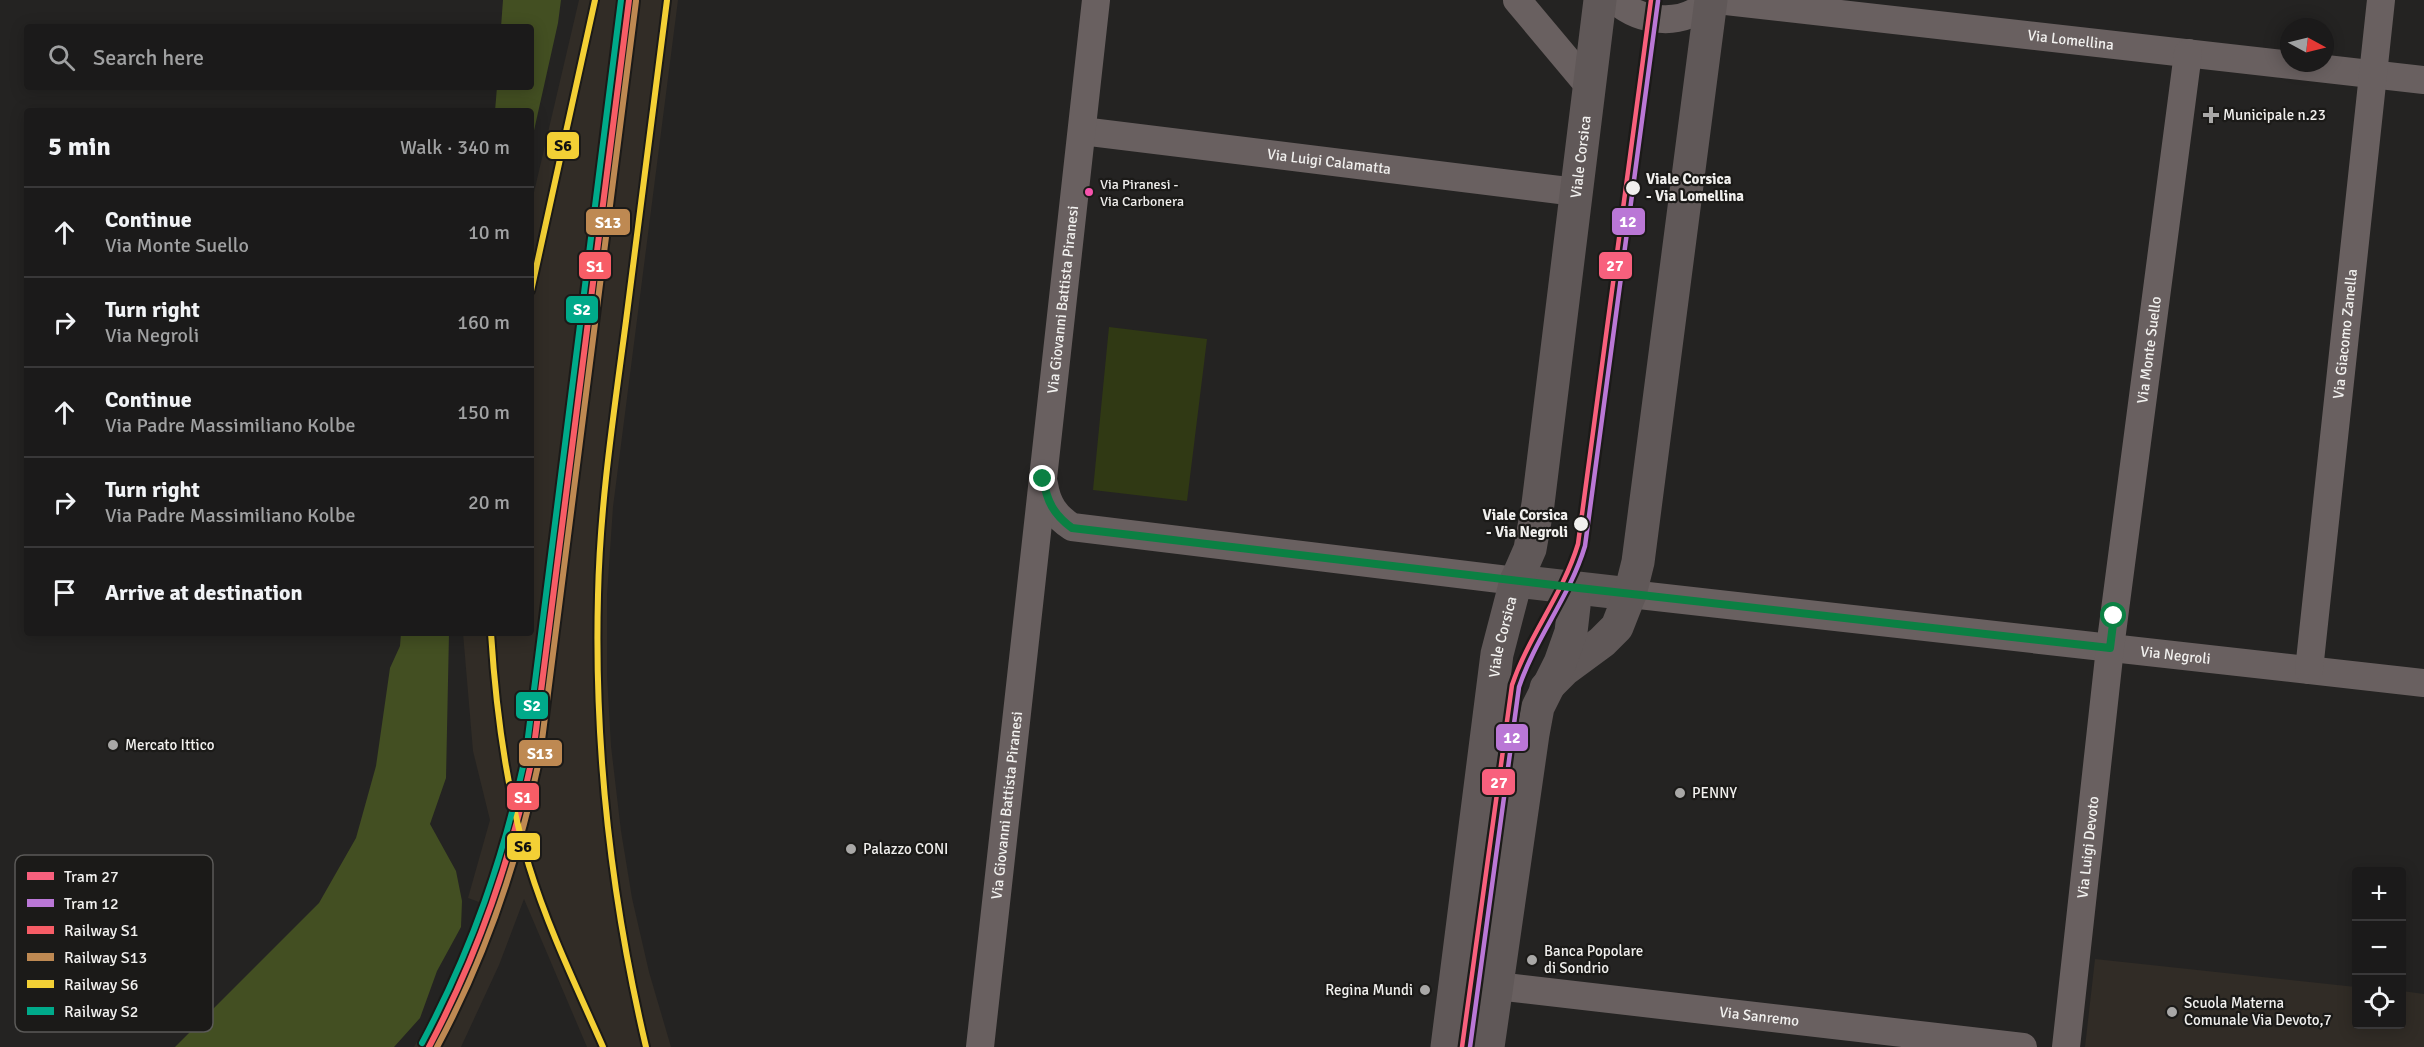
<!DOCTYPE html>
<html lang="en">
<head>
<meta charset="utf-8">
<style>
	body { margin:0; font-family:Signika,sans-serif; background:#282727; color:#f1f3f6 }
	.controls { position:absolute; right:18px; bottom:18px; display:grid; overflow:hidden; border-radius:6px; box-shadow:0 3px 15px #0003 }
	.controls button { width:54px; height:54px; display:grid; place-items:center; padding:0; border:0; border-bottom:2px solid #393839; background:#1b1a1a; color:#f1f3f6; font:30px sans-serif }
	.compass { position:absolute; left:2280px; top:18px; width:54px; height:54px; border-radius:50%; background:#1b1a1a; box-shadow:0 3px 15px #0003; rotate:97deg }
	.stop { position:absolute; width:18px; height:18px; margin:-14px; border:4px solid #0b8043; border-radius:50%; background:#fff }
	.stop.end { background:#0b8043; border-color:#fff; box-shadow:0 2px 6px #0008 }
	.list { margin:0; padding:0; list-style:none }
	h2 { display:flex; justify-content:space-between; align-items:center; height:78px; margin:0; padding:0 24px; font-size:26px }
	h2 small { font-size:20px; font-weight:400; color:#a0a1a2 }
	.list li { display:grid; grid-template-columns:39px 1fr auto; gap:18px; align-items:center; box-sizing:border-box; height:90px; padding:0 24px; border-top:2px solid #393839 }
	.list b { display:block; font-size:22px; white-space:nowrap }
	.list p { margin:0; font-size:20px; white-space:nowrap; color:#a0a1a2 }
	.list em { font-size:20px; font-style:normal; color:#a0a1a2 }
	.icon { flex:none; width:33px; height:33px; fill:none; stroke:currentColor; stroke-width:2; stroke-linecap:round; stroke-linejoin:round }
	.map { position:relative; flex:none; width:2424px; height:1047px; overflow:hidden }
	.search { position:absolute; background:#1b1a1a; box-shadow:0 3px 15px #0003; left:24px; top:24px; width:510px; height:66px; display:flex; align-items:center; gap:15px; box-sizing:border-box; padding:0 21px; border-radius:6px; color:#a0a1a2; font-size:22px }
	.panel { position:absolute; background:#1b1a1a; box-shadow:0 3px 15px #0003; left:24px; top:108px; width:510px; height:528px; border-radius:6px }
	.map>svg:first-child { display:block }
	.built { fill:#312c26 }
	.green { fill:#303914 }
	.forest { fill:#434f22 }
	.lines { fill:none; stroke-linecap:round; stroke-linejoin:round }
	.minor { stroke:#696060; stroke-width:28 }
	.major { stroke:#605858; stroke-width:33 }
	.rail-1-casing { stroke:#1b1a18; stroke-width:10 }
	.rail-2-casing { stroke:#1b1a18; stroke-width:10 }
	.rail-3-casing { stroke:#1b1a18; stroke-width:10 }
	.rail-4-casing { stroke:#1b1a18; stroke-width:10 }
	.rail-1 { stroke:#f75d66; stroke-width:6 }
	.rail-2 { stroke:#be8952; stroke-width:6 }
	.rail-3 { stroke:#f3d035; stroke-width:6 }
	.rail-4 { stroke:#00aa8a; stroke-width:6 }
	.tram-1-casing { stroke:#1b1a18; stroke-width:9 }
	.tram-2-casing { stroke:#1b1a18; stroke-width:9 }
	.tram-1 { stroke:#f8607d; stroke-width:4.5 }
	.tram-2 { stroke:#ba77d6; stroke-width:4.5 }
	.route { stroke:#0b8043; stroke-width:8 }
	.poi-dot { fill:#a9a8a7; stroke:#1b1a18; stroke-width:2 }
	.stop-dot { fill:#f1f0ee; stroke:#1b1a18; stroke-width:2 }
	.bus-dot { fill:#f653ac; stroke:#1b1a18; stroke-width:2 }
	.labels { text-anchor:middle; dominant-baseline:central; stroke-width:4.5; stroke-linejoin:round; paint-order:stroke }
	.bus-label { font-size:14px; fill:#f1f0ee; stroke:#1b1a18; text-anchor:start }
	.street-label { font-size:15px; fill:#f1f0ee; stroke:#1b1a18 }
	.poi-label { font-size:15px; fill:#f1f0ee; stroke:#1b1a18; text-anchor:start }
	.stop-label { font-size:15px; font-weight:bold; fill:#f1f0ee; stroke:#1b1a18; text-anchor:start }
	.key { fill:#1b1a18; stroke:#5b5a58; stroke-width:1.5 }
	.key-label { font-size:16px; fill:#f1f0ee }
	.line-badge { stroke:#1b1a18; stroke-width:2 }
	.badge-label { font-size:16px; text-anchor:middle; font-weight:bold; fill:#fff }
	.pale-badge-label { font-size:16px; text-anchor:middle; font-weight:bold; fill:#111 }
</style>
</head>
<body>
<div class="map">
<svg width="2424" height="1047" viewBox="0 0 2424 1047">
	<rect width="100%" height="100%" fill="#242322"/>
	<path class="built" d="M579,0H678L613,507L607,595V676L611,746L621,831L632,898L649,972L671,1047H587L524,899L499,965L461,1047H414L445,989L467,939L479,902L468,898L490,820L473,751L463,633H531V205Z
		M2095,959L2356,987V1024H2402V991L2424,994V1047H2085Z"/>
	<path class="green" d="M1109,327L1207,339L1187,501L1093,490Z"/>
	<path class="forest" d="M503,0H561L558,23L531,144V111H495L497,87H531V27H501Z
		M401,633H449L446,778L430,824L456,871L462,901L461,927L437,971L420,1018L394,1047H175L319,903L356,838L376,766L390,668L400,646Z"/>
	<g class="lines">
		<g class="minor">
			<path d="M1517,0L1589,86"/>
			<path d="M1615,0C1641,23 1685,28 1710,0"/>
			<path id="s1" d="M1717,0L2424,80"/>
			<path id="s2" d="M1082,131L1576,192"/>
			<path d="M1044,484C1047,504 1055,516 1072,527L1516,581"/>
			<path id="s3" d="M1630,594L2424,683"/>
			<path id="s4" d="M2309,670L2381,0"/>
			<path id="s5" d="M1497,986L2023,1047"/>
			<path id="s6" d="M980,1047L1096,0"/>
			<path id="s7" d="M2066,1047L2110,648L2188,53"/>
		</g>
		<g class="major">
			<path d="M1516,581L1630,594"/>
			<path d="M1546,688L1564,670L1602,642L1617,627L1630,594L1638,562L1711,0"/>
			<path id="s8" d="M1447,1047L1497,654L1516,581L1530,549L1538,504L1600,0"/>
			<path d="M1488,1047L1533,734L1538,707L1560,663L1571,632L1574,606L1570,587"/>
		</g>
		<g class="rail-1-casing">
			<path id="rail-1" d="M429,1047C479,952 511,859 533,754L629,0"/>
		</g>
		<g class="rail-2-casing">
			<path id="rail-2" d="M437,1047C487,954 519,858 540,756L636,1"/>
		</g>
		<g class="rail-3-casing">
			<path id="rail-3" d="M531,291L595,0
				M491,633C496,712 506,790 529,866C548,928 577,988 603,1047
				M646,1047C611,898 594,748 598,595C600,503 614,412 626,321C640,214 653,107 667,0"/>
		</g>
		<g class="rail-4-casing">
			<path id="rail-4" d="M422,1043C472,949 504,857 526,753L621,0"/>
		</g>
		<use href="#rail-1" class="rail-1"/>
		<use href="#rail-2" class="rail-2"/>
		<use href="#rail-3" class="rail-3"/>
		<use href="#rail-4" class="rail-4"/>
		<g class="tram-1-casing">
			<path id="tram-1" d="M1462,1047L1512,685C1529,635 1563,594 1578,544L1651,0"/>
		</g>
		<g class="tram-2-casing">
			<path id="tram-2" d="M1470,1047L1519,687C1536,637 1570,596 1585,546L1658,1"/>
		</g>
		<use href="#tram-1" class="tram-1"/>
		<use href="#tram-2" class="tram-2"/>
	</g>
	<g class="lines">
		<path class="route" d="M1043,479C1047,501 1053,514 1072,528L1570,587L2110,648L2114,616"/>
	</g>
	<g class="poi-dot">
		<path d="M2208 106h6v6h6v6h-6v6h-6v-6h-6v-6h6z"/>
		<circle cx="113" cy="745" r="6"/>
		<circle cx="1680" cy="793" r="6"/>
		<circle cx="851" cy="849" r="6"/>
		<circle cx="1532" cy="960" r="6"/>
		<circle cx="1425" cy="990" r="6"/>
		<circle cx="2172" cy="1012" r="6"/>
	</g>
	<g class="stop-dot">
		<circle cx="1633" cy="188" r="8"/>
		<circle cx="1581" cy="524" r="8"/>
	</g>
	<circle class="bus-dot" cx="1089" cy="192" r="5"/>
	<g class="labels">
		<g class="bus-label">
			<text x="1100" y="184">Via Piranesi -<tspan x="1100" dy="17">Via Carbonera</tspan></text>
		</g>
		<g class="street-label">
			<text stroke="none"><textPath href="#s1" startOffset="356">Via Lomellina</textPath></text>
			<text stroke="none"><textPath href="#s8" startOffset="902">Viale Corsica</textPath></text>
			<text stroke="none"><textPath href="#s2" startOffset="249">Via Luigi Calamatta</textPath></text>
			<text stroke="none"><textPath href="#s6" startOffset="752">Via Giovanni Battista Piranesi</textPath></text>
			<text stroke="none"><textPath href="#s4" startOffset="338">Via Giacomo Zanella</textPath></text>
			<text stroke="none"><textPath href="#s7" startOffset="702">Via Monte Suello</textPath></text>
			<text stroke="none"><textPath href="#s8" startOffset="414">Viale Corsica</textPath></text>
			<text stroke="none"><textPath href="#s3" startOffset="549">Via Negroli</textPath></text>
			<text stroke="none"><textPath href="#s6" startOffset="243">Via Giovanni Battista Piranesi</textPath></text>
			<text stroke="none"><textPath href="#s7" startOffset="201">Via Luigi Devoto</textPath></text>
			<text stroke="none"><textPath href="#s5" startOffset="264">Via Sanremo</textPath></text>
		</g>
		<g class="poi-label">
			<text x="2223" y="115">Municipale n.23</text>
			<text x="125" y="745">Mercato Ittico</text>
			<text x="1692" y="793">PENNY</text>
			<text x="863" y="849">Palazzo CONI</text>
			<text x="1544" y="951">Banca Popolare<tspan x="1544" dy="17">di Sondrio</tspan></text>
			<text x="1413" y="990" text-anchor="end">Regina Mundi</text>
			<text x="2184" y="1003">Scuola Materna<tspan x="2184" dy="17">Comunale Via Devoto,7</tspan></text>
		</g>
		<g class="stop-label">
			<text x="1646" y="179">Viale Corsica<tspan x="1646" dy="17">- Via Lomellina</tspan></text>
			<text x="1568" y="515" text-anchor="end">Viale Corsica<tspan x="1568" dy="17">- Via Negroli</tspan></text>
		</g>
	</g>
	<rect x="15" y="855" width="198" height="177" rx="9" class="key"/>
	<rect x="27" y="872" width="27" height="8" fill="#f8607d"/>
	<rect x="27" y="899" width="27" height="8" fill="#ba77d6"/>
	<rect x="27" y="926" width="27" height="8" fill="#f75d66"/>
	<rect x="27" y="953" width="27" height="8" fill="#be8952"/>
	<rect x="27" y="980" width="27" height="8" fill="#f3d035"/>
	<rect x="27" y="1007" width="27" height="8" fill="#00aa8a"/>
	<g class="key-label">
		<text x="64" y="882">Tram 27</text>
		<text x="64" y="909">Tram 12</text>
		<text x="64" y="936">Railway S1</text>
		<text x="64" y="963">Railway S13</text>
		<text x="64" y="990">Railway S6</text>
		<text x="64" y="1017">Railway S2</text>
	</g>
	<g class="line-badge">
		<rect x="546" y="131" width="34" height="29" rx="6" fill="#f3d035"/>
		<rect x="1611" y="207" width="35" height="29" rx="6" fill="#ba77d6"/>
		<rect x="585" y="208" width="46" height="28" rx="6" fill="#be8952"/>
		<rect x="1598" y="251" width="35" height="29" rx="6" fill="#f8607d"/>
		<rect x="578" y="251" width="34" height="29" rx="6" fill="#f75d66"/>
		<rect x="565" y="295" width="34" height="29" rx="6" fill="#00aa8a"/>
		<rect x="515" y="691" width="34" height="29" rx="6" fill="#00aa8a"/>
		<rect x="1495" y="723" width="34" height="29" rx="6" fill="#ba77d6"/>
		<rect x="518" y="739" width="45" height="28" rx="6" fill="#be8952"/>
		<rect x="1481" y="768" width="35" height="28" rx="6" fill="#f8607d"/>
		<rect x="506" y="782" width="34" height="29" rx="6" fill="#f75d66"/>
		<rect x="506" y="832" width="35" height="29" rx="6" fill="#f3d035"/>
	</g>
	<g class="badge-label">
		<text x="1628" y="227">12</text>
		<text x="608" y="228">S13</text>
		<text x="1615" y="271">27</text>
		<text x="595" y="272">S1</text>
		<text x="582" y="315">S2</text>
		<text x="532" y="711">S2</text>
		<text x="1512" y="743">12</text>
		<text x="540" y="759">S13</text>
		<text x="1499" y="788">27</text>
		<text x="523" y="803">S1</text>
	</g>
	<g class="pale-badge-label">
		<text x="563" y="151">S6</text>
		<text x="523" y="852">S6</text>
	</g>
</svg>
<div class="controls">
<button>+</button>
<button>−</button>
<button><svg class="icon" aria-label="locate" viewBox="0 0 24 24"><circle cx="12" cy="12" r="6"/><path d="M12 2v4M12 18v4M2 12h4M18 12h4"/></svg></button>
</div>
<svg class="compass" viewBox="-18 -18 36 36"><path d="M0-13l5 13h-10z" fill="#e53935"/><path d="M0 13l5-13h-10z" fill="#a0a1a2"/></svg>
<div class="stop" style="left:2114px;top:616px"></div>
<div class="stop end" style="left:1043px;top:479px"></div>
<div class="search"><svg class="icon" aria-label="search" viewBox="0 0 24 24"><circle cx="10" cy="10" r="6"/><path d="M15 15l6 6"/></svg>Search here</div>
<section class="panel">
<h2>5 min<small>Walk · 340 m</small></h2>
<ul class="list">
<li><svg class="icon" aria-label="ahead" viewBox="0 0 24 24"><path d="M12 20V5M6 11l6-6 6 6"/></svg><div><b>Continue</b><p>Via Monte Suello</p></div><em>10 m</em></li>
<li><svg class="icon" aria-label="right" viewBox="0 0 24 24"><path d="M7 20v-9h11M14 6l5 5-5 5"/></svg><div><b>Turn right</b><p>Via Negroli</p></div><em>160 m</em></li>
<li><svg class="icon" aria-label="ahead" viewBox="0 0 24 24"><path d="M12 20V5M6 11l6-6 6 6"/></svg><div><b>Continue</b><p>Via Padre Massimiliano Kolbe</p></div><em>150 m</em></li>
<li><svg class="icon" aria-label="right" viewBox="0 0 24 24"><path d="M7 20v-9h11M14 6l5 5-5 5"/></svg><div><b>Turn right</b><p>Via Padre Massimiliano Kolbe</p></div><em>20 m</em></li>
<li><svg class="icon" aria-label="arrive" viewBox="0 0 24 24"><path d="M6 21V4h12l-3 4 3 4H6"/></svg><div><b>Arrive at destination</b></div></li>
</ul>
</section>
</div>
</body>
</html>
